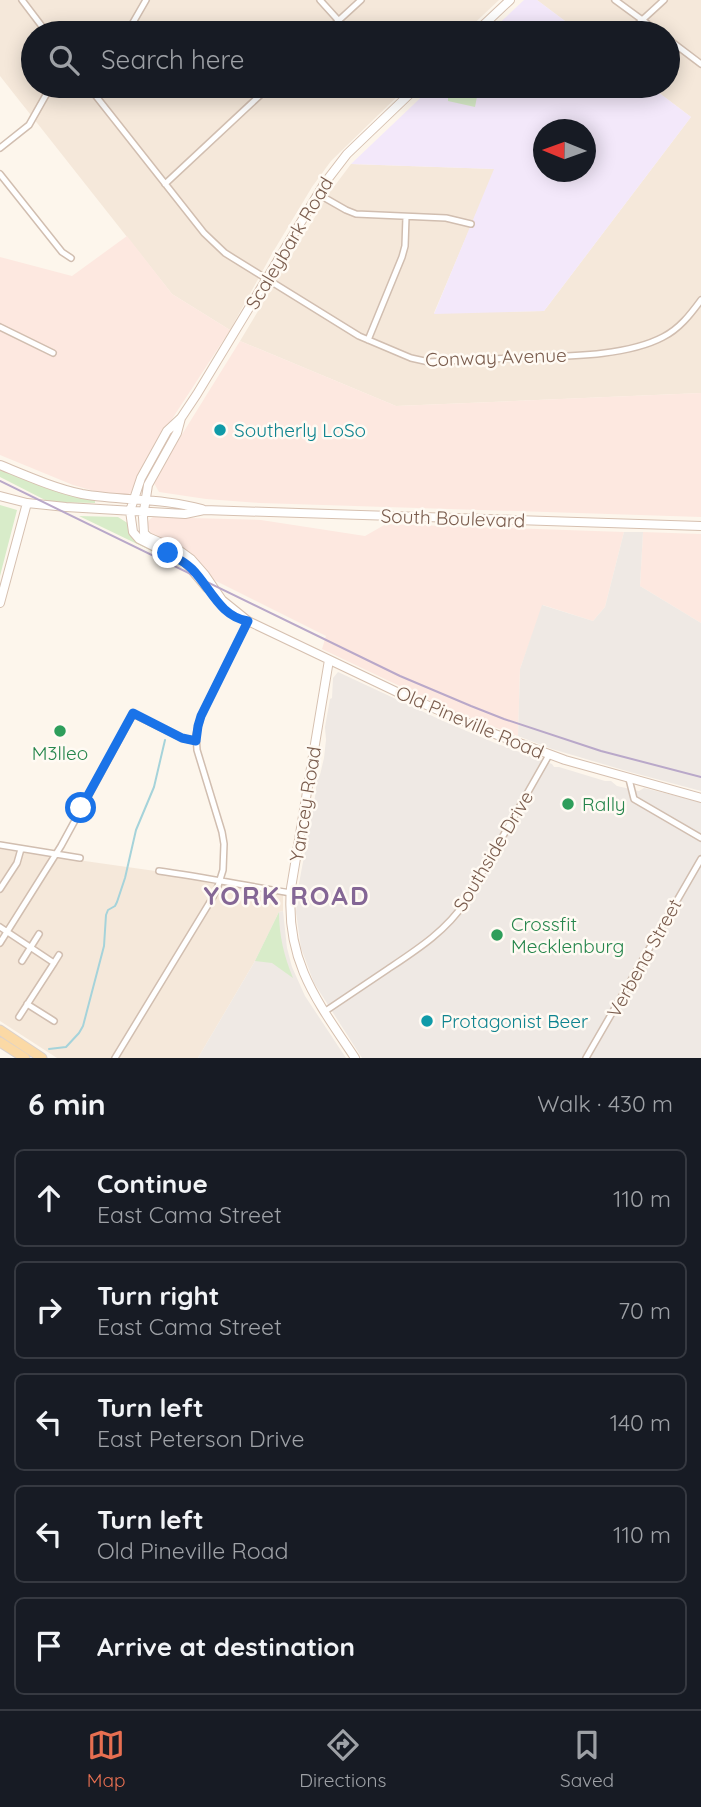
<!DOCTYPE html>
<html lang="en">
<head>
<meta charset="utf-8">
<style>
	body { margin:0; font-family:Quicksand,sans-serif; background:#242831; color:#f1f3f6 }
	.compass { position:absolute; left:533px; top:119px; width:63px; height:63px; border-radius:50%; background:#171b24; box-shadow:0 4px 18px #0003; rotate:271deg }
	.stop { position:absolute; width:21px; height:21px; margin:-16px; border:5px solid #1a73e8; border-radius:50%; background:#fff }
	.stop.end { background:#1a73e8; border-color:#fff; box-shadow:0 2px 7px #0008 }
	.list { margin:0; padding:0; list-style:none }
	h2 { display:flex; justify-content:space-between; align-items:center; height:91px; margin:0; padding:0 28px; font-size:30px }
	h2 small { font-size:23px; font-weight:400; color:#9ea1a6 }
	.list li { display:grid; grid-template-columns:46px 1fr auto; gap:21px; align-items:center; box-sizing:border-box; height:98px; margin:0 14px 14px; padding:0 14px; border:2px solid #363941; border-radius:10px }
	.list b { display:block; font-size:26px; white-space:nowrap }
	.list p { margin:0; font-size:23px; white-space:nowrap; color:#9ea1a6 }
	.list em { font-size:23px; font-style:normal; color:#9ea1a6 }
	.icon { flex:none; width:38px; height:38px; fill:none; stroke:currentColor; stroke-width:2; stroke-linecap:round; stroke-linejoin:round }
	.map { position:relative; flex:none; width:701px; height:1058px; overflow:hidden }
	.search { position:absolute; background:#171b24; box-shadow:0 4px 18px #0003; left:21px; right:21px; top:21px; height:77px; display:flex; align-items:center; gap:18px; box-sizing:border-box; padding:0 24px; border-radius:38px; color:#9ea1a6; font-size:26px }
	.sheet { height:651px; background:#171b24 }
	nav { display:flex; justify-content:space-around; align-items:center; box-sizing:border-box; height:98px; border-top:2px solid #363941; background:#171b24; font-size:19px; color:#9ea1a6 }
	nav a { display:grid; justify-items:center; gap:4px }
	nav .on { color:#e76f51 }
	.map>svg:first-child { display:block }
	.residential { fill:#f5e8da }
	.commercial { fill:#fde8e0 }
	.industrial { fill:#efe9e4 }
	.education { fill:#f3e8fa; fill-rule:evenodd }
	.green { fill:#d8ecc9 }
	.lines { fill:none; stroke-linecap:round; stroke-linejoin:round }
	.stream { stroke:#a5d3da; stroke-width:2 }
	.street-casing { stroke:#d1beb0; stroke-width:8 }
	.secondary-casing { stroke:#d6c0b0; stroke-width:10 }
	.primary-casing { stroke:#dad1cd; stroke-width:11 }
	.street { stroke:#fff; stroke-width:5 }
	.secondary { stroke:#fff; stroke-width:8 }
	.primary { stroke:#fbd9a5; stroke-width:9 }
	.tram { stroke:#b9a8c9; stroke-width:2 }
	.route { stroke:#1a73e8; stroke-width:9 }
	.culture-dot { fill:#0f9aa8; stroke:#fffaf3; stroke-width:2.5 }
	.leisure-dot { fill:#2e9e5b; stroke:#fffaf3; stroke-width:2.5 }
	.labels { text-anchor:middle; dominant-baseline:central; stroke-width:5; stroke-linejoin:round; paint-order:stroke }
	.street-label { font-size:19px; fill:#7a5c4d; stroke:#fffaf3 }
	.culture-label { font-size:19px; fill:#0d838f; stroke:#fffaf3; text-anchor:start }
	.leisure-label { font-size:19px; fill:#27864d; stroke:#fffaf3; text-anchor:start }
	.district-label { font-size:26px; font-weight:bold; letter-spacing:2px; fill:#846695; stroke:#fffaf3 }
</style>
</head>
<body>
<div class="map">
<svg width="701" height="1058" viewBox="0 0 701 1058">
	<rect width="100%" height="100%" fill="#fdf6ec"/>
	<path class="residential" d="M0,0H499L464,33H33V86H408L331,161L312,187L273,252L230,330L172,294L0,76Z
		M537,0H701V393L396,406L240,341L330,192L351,164L495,169L434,313L544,311L691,117L650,86H668V33H581Z
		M0,849L283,889V911L279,912L255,961L198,1058H57L0,1021Z"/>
	<path class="commercial" d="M127,236L172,294L230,330L161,436L145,462L131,493L126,495L94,491L73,485L0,455V257L72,276Z
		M240,341L396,406L701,393V517L260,503L206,499L159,492L154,483L155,478Z
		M153,517L261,520L365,536L386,524L624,532L605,607L593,621L543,605L520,669L518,736L454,712L322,649L326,636L214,580L191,553L151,533L147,525L149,520Z
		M643,532L701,534V623L640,586Z"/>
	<path class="industrial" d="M624,532H643L640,586L701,623V791L630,772L552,749L518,736L520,669L542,605L593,621L605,607Z
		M338,672L443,721L495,743L552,764L554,767H559L605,781H611L617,786L639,791L644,788L701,802V1058H362L314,983L301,948L296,912L298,889L315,797L317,780L320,775L324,758L326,740L325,727L330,699L332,698L333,678Z
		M283,911L287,948L292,967L305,996L346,1058H198L255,961L279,912Z"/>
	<path class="education" d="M524,0H537L581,33H489Z
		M433,86H650L691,117L544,311L434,314L494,169L351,164ZM544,130H586V172H544Z"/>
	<path class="green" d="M453,86H479L475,107L448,101V93L452,92Z
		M0,469C31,483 62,493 95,500V503L49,502L0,477Z
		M0,505L17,510L0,576Z
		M79,516L118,517L129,524L131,530L160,552V555Z
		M279,912C279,935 284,956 293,978L272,963L255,961Z"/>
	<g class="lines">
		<path class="stream" d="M49,1049L66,1047L79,1033L83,1026L104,946L106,915L108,910L115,906L117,902L125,878L136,830L154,787L165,740"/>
		<g class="street-casing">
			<path id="street" d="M22,0L47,33
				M320,0L339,21
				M615,0L660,33
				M127,33L146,0
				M325,33L361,0
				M628,33L664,0
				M668,39L701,64
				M88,86L204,233L225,253L359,336L411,358L429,362C465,360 501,359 536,357C574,356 629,355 663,337C679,329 690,315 701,300
				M0,148L29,125L51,86
				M0,174L62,252L71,258
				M165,184L270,86
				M318,194L346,210L356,214L446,218L471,224
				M0,327L53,353
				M368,340L402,257L405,246L406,217
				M629,779L634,799L701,838
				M0,845L80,858
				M159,871C203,877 247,886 291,893
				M0,889L17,863L21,849
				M0,927L54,963L59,955
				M0,943L61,846L133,714L182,738L196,741
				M22,961L39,934
				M27,1004L54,1021
				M324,1012C345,998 367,983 388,969C418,949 446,931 466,901L549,755
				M19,1017L54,963
				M115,1058L213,897L218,886L223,870L224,844L222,832L197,750L196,735L201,716L248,621
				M586,1058L701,859"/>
		</g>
		<g class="secondary-casing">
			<path id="secondary" d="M475,33L510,0
				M181,418L177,433L148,485L143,517L144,533L148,537L180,551L191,559L205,575L222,600L248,621L399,693L484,730L565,760L701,798
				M0,465C27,476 54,488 82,494C122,501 163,498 202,509
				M0,496L27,503L66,507L185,514L204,510L701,526
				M207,588L185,562L139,539L133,532L130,511L141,478L167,431L181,418L197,394L324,184L347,154L418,86
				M0,603L27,503
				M329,660L291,888C285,961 317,1001 355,1058"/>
		</g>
		<g class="primary-casing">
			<path id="primary" d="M0,1030L42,1058
				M0,1042L25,1058"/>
		</g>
		<use href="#street" class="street"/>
		<use href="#secondary" class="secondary"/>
		<use href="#primary" class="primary"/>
		<path class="tram" d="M0,481L400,676L471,706L504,719L601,751L701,777"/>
	</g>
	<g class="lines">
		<path class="route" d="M81,808L133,713L182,738L196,741L198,726L201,716L248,621C220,617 210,587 192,569C185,562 177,558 168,553"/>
	</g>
	<g class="culture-dot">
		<circle cx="220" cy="430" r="7"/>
		<circle cx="427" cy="1021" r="7"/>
	</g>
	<g class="leisure-dot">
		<circle cx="60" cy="731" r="7"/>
		<circle cx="568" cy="804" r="7"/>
		<circle cx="497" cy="935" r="7"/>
	</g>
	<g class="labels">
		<g class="street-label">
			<text transform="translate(289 243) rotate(-59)">Scaleybark Road</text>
			<text transform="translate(496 357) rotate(-2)">Conway Avenue</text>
			<text transform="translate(453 518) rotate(2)">South Boulevard</text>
			<text transform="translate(470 722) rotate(23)">Old Pineville Road</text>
			<text transform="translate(305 804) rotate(-81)">Yancey Road</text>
			<text transform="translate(493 851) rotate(-59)">Southside Drive</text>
			<text transform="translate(644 958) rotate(-61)">Verbena Street</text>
		</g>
		<g class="culture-label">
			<text x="234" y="430">Southerly LoSo</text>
			<text x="441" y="1021">Protagonist Beer</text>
		</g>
		<g class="leisure-label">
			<text x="60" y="753" text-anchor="middle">M3lleo</text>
			<text x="582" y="804">Rally</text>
			<text x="511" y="924">Crossfit<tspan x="511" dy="22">Mecklenburg</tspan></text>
		</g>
		<g class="district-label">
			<text x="287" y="895">YORK ROAD</text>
		</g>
	</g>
</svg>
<svg class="compass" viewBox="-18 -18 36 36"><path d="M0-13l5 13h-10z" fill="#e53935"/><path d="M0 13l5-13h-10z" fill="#9ea1a6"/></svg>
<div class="stop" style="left:81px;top:808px"></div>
<div class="stop end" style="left:168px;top:553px"></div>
<div class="search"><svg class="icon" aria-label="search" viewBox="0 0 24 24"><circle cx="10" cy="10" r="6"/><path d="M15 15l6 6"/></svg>Search here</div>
</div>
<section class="sheet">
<h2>6 min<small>Walk · 430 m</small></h2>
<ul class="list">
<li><svg class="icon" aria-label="ahead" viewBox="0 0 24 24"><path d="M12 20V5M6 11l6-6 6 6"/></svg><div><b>Continue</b><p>East Cama Street</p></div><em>110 m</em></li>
<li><svg class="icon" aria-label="right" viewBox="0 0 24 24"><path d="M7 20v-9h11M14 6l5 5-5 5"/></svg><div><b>Turn right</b><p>East Cama Street</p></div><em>70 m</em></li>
<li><svg class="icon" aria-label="left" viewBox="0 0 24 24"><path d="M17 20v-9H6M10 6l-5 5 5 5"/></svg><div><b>Turn left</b><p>East Peterson Drive</p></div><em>140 m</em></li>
<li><svg class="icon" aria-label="left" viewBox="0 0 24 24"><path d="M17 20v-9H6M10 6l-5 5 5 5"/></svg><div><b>Turn left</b><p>Old Pineville Road</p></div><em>110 m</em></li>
<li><svg class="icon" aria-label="arrive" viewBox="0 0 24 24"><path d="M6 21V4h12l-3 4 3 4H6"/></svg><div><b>Arrive at destination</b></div></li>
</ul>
</section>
<nav>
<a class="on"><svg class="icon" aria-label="map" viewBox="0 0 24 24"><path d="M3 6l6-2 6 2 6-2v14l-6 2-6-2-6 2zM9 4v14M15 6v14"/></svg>Map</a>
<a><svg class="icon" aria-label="directions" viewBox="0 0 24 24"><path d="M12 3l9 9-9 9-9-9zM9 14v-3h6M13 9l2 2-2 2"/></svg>Directions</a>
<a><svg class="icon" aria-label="saved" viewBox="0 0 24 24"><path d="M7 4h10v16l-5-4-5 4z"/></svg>Saved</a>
</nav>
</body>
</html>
